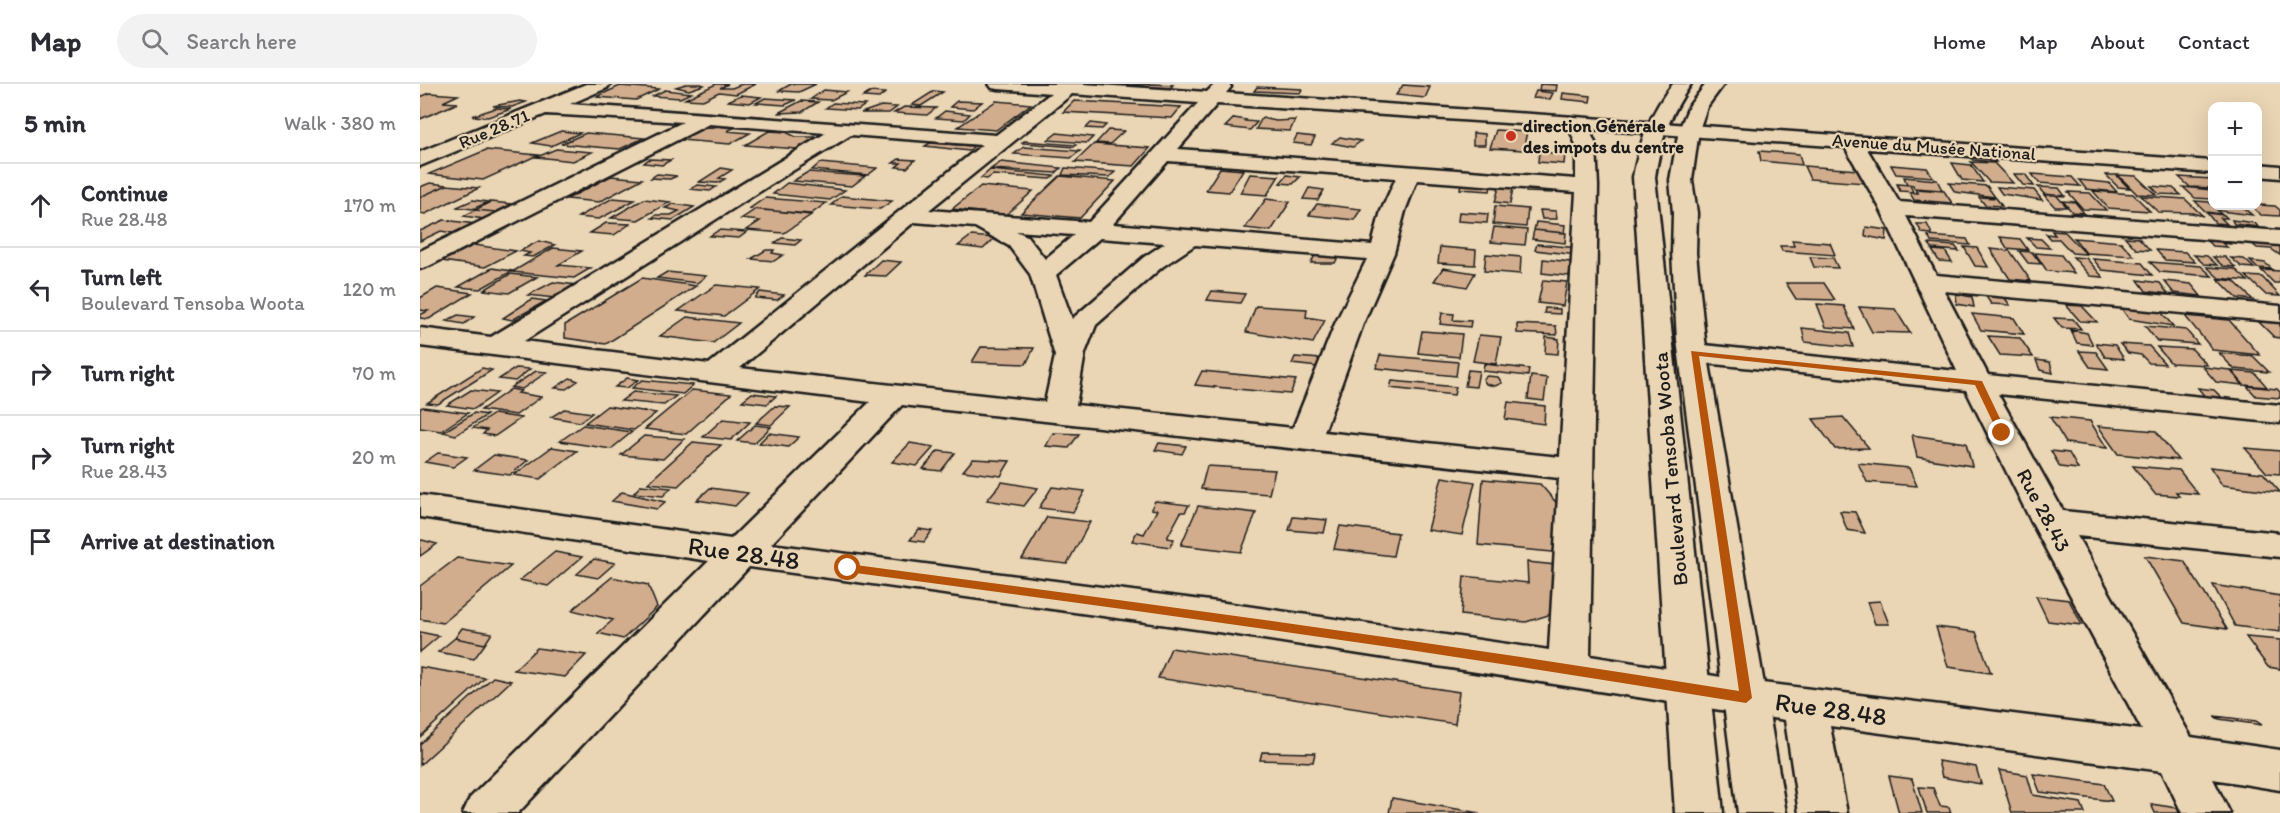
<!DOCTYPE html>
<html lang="en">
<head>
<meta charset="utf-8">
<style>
	body { margin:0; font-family:Itim,sans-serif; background:#f2f2f3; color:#2b2b33 }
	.controls { position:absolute; right:18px; top:18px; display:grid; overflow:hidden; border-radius:12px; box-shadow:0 6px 24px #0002 }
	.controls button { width:54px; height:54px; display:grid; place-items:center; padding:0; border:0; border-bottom:2px solid #e1e1e2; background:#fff; color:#2b2b33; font:30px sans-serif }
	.stop { position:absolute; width:18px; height:18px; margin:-14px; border:4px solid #b45309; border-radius:50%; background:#fff }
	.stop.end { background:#b45309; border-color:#fff; box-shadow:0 2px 6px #0008 }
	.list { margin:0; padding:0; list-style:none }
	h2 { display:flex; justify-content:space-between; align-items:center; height:78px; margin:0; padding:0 24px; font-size:26px }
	h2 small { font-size:20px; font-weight:400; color:#7c7c81 }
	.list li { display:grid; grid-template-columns:39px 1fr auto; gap:18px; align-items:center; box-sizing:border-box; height:84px; padding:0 24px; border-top:2px solid #e1e1e2 }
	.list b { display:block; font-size:22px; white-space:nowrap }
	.list p { margin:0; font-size:20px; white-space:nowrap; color:#7c7c81 }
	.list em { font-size:20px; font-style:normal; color:#7c7c81 }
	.icon { flex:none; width:33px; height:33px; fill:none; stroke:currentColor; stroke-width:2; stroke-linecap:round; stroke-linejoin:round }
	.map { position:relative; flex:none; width:1860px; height:729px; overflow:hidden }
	header { display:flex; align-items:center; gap:36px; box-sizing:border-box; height:84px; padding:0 30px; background:#fff; border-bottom:2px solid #e1e1e2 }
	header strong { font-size:28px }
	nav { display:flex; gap:33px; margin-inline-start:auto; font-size:21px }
	.search { width:420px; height:54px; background:#f2f2f3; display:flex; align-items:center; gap:15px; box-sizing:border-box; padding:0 21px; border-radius:33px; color:#7c7c81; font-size:22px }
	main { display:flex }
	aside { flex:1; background:#fff }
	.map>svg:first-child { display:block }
	.building { fill:#d2ad8d; stroke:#1c1c1c; stroke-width:1.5 }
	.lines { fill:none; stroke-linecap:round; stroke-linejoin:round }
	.minor-casing { stroke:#1c1c1c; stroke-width:5 }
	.major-casing { stroke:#1c1c1c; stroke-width:5 }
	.minor { fill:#ead5b4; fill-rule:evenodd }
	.major { fill:#ead5b4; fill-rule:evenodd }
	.route { fill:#b45309 }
	.poi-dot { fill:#c8321e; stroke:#ead5b4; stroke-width:2 }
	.labels { text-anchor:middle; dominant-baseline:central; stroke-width:4.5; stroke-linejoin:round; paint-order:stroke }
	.far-poi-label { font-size:18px; font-weight:bold; fill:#1c1c1c; stroke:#ead5b4; text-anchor:start }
	.far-street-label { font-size:18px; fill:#1c1c1c; stroke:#ead5b4 }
	.street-label { font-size:21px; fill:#1c1c1c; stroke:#ead5b4 }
	.near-street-label { font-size:26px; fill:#1c1c1c; stroke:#ead5b4 }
</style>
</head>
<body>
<header>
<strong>Map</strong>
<div class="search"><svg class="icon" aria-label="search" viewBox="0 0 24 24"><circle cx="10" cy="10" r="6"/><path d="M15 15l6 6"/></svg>Search here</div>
<nav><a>Home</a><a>Map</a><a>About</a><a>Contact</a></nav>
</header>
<main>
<aside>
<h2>5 min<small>Walk · 380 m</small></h2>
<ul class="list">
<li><svg class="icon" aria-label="ahead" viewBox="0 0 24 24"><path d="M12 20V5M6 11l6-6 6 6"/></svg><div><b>Continue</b><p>Rue 28.48</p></div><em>170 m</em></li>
<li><svg class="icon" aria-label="left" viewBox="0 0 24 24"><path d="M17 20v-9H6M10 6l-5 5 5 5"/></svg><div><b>Turn left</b><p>Boulevard Tensoba Woota</p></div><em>120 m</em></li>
<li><svg class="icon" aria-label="right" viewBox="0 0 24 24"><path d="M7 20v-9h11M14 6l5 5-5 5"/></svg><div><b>Turn right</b></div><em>70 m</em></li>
<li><svg class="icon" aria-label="right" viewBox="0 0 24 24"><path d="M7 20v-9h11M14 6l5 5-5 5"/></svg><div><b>Turn right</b><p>Rue 28.43</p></div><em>20 m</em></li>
<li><svg class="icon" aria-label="arrive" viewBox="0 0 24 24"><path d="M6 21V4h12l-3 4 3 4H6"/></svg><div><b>Arrive at destination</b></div></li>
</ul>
</aside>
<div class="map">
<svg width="1860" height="729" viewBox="0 0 1860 729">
	<rect width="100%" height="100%" fill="#ead5b4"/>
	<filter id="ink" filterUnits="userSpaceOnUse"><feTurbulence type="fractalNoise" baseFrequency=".0167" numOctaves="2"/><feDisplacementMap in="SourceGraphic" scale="12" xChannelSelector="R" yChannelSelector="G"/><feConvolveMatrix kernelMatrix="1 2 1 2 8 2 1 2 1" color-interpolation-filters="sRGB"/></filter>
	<g filter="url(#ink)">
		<path class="building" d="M266,0H281L284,1L269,6L256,3Z
			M296,0H308L300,4H312L322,0H336L316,10L299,8L283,16L265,15Z
			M371,0H396L379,8L359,7Z
			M733,0L753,1L750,4L696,1Z
			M1120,0L1137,1L1136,7L1119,6Z
			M983,1L1010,3L1005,14L976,11Z
			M200,2L239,5L216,16L176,13Z
			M837,3L882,5L880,9L834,7Z
			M245,6L271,9L260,14L233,12Z
			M404,6L427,8L411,16L391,15Z
			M514,7L523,8L501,22L492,21Z
			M1116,7L1133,9L1130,15L1113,14Z
			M451,8L465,9L459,14L443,13Z
			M10,9L38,11L23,18L38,19L0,35V13Z
			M1143,9L1171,12L1170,18L1142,15Z
			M321,11L341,13L330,19L308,17Z
			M345,14L376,16L365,21L336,19Z
			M100,17L106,18L92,23L73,22Z
			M381,17L398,18L382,28L358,29Z
			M537,17L562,18L553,25L530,23Z
			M576,17L611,20L576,46L538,43Z
			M654,17L761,23L752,34L643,28Z
			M413,19L445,21L438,26L406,24Z
			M461,22L477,23L469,29H441Z
			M484,23L516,24L507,31L474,29Z
			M76,24L91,25L68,33L52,32Z
			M525,27L550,30L544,36L516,34Z
			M814,34L826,36L825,37L837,38L830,46L805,43Z
			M842,34L856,37L875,36L870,47L836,45Z
			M671,39L686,41L682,45L666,44Z
			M299,42L314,44L307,47L330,49L310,60L260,56L282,45Z
			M688,46L704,47L690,60L676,59Z
			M1076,46L1107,48L1103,66L1070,64Z
			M141,47L160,49L131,62L112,59Z
			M349,47L366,48L376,53H397L377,65L325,61Z
			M166,49L224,54L200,65L141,60Z
			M637,49L673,53L667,59L628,56Z
			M1053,49L1065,50V61H1053Z
			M877,51L895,53L891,61L873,59Z
			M920,53L941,57L933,63L912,59Z
			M604,57L656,61L654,63L602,59Z
			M510,59L554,62L549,67L505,62Z
			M674,60L730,64L714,82L655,78Z
			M604,63L660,67L651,74L594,70Z
			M136,65L172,68L153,77L117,73Z
			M66,66L118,71L63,96L9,90Z
			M1339,67L1379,70L1382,81L1341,77Z
			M1119,68L1145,70L1144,80L1118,78Z
			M1550,73L1573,74L1576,78L1553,76Z
			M229,75L251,76L242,81L224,79Z
			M479,75L495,76L487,84L476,83L481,79H473Z
			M581,78L641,84L636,89L571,85Z
			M1551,78L1574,79L1593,99L1569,98Z
			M400,79L457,84L448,91L392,86Z
			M1532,79L1551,81L1563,98L1542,96Z
			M1471,81L1507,84L1513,93L1476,90Z
			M1384,82L1438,86L1445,99L1390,95Z
			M301,84L312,86L299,94L305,95L298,99L279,98Z
			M645,84L695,88L689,93L642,91Z
			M800,84L823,86L809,108L786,106Z
			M570,86L634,92L630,95L573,91L567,95L561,94Z
			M388,88L445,92L432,102L373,97Z
			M237,90L257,92L250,95L231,94Z
			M830,90L859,92L847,111L820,109Z
			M1594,90H1605L1614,102L1603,101Z
			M1612,90L1652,93L1660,102L1619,99Z
			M867,91L880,93L873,100L860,99Z
			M1686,91H1696L1709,104L1698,103Z
			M1698,91L1716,92L1736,111L1717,110Z
			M191,92L222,95L179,118L147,115Z
			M640,92L695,97L660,134L601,129Z
			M1484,93L1517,96L1522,106L1494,104L1493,101L1487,100Z
			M1759,93L1792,95V104L1770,103Z
			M1659,96L1689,99L1697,108L1666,105Z
			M10,99L27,101L0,113V103Z
			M367,99L425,106L410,116L353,110Z
			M1041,99L1071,101L1070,107L1040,105Z
			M1529,99L1567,102L1575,113L1535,108Z
			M1477,100L1490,101L1493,108L1480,107Z
			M27,101L59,104L5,130L0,129V113Z
			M278,101L296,103L290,107L270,105Z
			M561,102L613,107L586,131L532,125Z
			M1731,102L1753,104L1761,111L1739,110Z
			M1079,103L1093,104L1090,120L1075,118Z
			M1577,103L1614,106L1622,116L1582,110Z
			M1618,103L1639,104L1645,112L1624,110Z
			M1763,103L1792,106V115L1775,114Z
			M889,104L904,106L898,116L883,115Z
			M1105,104H1131L1133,109L1106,108Z
			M1495,105L1524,107L1532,119L1494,116L1490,109H1498Z
			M1673,107L1713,110L1730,127L1688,124Z
			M1648,108L1670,109L1686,126L1663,125Z
			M1624,111H1636L1647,123H1635Z
			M422,112L472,117L460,125L411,121Z
			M1721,112L1765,115L1783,132L1772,129L1738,128Z
			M1559,113L1576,114L1582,122L1565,121Z
			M193,114L215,116L179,135L158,133Z
			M345,114L406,119L391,130L329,125Z
			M224,115L250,118L218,136L191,134Z
			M846,115L870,118L851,147L825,144Z
			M53,116L68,118L53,125L37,123Z
			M1643,117L1655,118L1664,129L1652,128Z
			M1775,117L1789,118L1801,130L1786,128Z
			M71,118L92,120L76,128L55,126Z
			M253,120L274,123L253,136L232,134L236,131H251L259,127L245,124Z
			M897,120L941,125L934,136L889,131Z
			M1838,121L1855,122L1860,126V132L1841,131L1831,122Z
			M1075,122L1108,125L1106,143L1073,140Z
			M1795,122H1821L1832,131L1801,127Z
			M336,125L391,131L364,149L326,146L340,137L321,135Z
			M55,126L76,128L64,135L44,132Z
			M1120,126L1136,127L1137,135H1122Z
			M1039,128L1068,130L1067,139L1038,137Z
			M1787,129L1804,131L1807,134H1801L1807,140L1795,139Z
			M24,136L56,140L38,150L21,147L0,157V147Z
			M1812,136L1835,139L1838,143L1814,140Z
			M1116,138L1145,141L1144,149L1114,146Z
			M186,139L210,140L194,151L170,149Z
			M1497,140H1507L1512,150L1502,149Z
			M1074,143L1107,146L1105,161L1071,158Z
			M1446,143L1467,146L1466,156L1445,152Z
			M299,146L327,148L319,154L290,152Z
			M1114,146L1146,149L1145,159L1112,155Z
			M1632,147L1645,148L1666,170L1652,169L1639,155H1630L1626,150L1635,151Z
			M551,152L575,154L563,165L538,162Z
			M1508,152L1547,155L1550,161L1511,158Z
			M1580,153L1600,155L1608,166L1587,164Z
			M1705,153L1719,154L1730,166L1716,165Z
			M362,154L381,156L375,161L355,159Z
			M1607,154L1621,155L1630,164L1616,163Z
			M1654,154L1701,158L1714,172L1666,169Z
			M1783,154L1805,155L1810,160L1802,159L1807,163L1793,162Z
			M1372,156L1410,159L1415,171L1362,167L1360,162H1374Z
			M119,157L135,161L113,173L104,172L110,169L100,167Z
			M1829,157L1856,159L1860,162V171L1851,165L1837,164Z
			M1117,160L1158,164L1157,171L1115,166Z
			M1509,160L1535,162L1539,167L1513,165Z
			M54,161L96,167L65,183L22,177Z
			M1020,163L1056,166L1055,181L1018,179Z
			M1544,163L1557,164L1568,183L1555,182Z
			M133,164L162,167L138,181L171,184L154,194L92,188Z
			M1570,165L1590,167L1611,197L1590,195Z
			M346,166H354L352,169L363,171L354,177L331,175Z
			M1512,166L1525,167L1532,178L1519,177Z
			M1736,166L1765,168L1775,178L1745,176Z
			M1599,167L1612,168L1621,180L1608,179Z
			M1615,169L1641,171L1654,189L1627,187Z
			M1066,170L1101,173L1100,190L1064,187Z
			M895,171L918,173L915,179H891Z
			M1774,171L1787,172L1797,181L1784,180Z
			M1390,173L1413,174L1418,184L1394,183Z
			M1653,173L1666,174L1683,193L1670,192Z
			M1793,173H1805L1815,183L1803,182Z
			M1811,174L1824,175L1834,184L1822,183Z
			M1123,175L1151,178L1149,192L1122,189Z
			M1673,175L1722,179L1732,191L1682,186Z
			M461,176L481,178L466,192L445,191Z
			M1830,177L1845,179L1852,185L1837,184Z
			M1730,178L1781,182L1792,192L1740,188Z
			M1787,183L1815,185L1828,197L1799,194Z
			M72,184L92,187L60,205L38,203Z
			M1023,184L1055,189L1047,203L1014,197Z
			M1841,186L1860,187V199H1854Z
			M247,188L286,192L277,199L237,194Z
			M90,190L117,193L89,209L64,206Z
			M1826,192L1842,193L1860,212L1846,211Z
			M222,194L276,202L186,260L145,254V241Z
			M1798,195L1814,197L1833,216L1817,214Z
			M1123,196L1147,198L1143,222L1118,219Z
			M1718,196L1740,199L1748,210L1726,207Z
			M1744,197L1771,200L1781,212L1754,209Z
			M133,198L157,201L135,214L108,211Z
			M1366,199H1404L1415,216L1376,215Z
			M296,201L340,205L304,232L258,227Z
			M17,204L52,209L9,235L0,234V231L8,227L0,226V214Z
			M792,207L825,210L820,219L787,216Z
			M340,208L364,211L357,216L335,214Z
			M1536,210L1552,213L1554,223L1537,220Z
			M1565,211L1584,213L1590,221L1571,220Z
			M112,215L126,217L92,236L83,234Z
			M1397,220L1424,222L1434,245L1406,243Z
			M1646,221L1662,222L1677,238L1660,237Z
			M836,222L887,225L886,233L905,236L893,259L826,248Z
			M1439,223L1475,225L1490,249L1452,248Z
			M1125,224L1140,225V230L1124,229Z
			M1701,224L1741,228L1753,242L1709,235Z
			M1022,229L1034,230L1033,236L1051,237L1050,243L1020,240Z
			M1552,230L1594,234L1604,250L1561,246Z
			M38,231L54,233L44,240L26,237Z
			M1765,232L1809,236L1840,271L1793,266Z
			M267,233L319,239L293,259L240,252Z
			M1634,234L1653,235L1661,245L1642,244Z
			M1839,238L1860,239V254L1854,253Z
			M1097,240L1136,242L1137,251L1097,249Z
			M1725,242L1766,246L1778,260L1737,257Z
			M1382,244L1429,249L1433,263L1385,258Z
			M1651,246L1667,249L1673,261L1657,259Z
			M1002,247L1042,250L1039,273L998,269Z
			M1059,251L1081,253L1076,280L1053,277Z
			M1568,252L1600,254L1613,273L1580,271Z
			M1126,253L1139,255L1138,270L1125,269Z
			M1676,259L1695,261L1704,275L1685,273Z
			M1700,260L1729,262L1745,280L1729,279L1721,271L1708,269Z
			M561,263L614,264L606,280L552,278Z
			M1737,263L1772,265L1787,281L1751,279Z
			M1659,267L1676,268L1688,285L1670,283Z
			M1799,269L1833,272L1849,288L1814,285Z
			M960,271L1038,278L1036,292L956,284Z
			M875,273L901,275L898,283L872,280Z
			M1616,276L1630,278L1633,289L1620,286Z
			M1064,280L1109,285L1108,292L1063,287Z
			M1783,283L1810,286L1823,301L1796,298Z
			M62,284L72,286L18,320L7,319Z
			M96,284L110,285L95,297L79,295Z
			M1048,286L1059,287L1056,303L1045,302Z
			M116,287L127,288L102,305L91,303Z
			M782,287L876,296L870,310L775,301Z
			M1812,287L1835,289L1847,303L1824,301Z
			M1067,292L1078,293L1082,299L1075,302L1066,300L1063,295Z
			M1111,292L1127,294L1124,317L1108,315Z
			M150,294L158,297L146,305L135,304Z
			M207,294L218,296L207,304L195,303Z
			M222,296L273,301L263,310L212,304Z
			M972,297L1036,303L1034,311L970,304Z
			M1827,302L1857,305L1860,308V314L1836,312Z
			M1778,304L1794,306L1803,315L1786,314Z
			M91,305L101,307L98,309L121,313L96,331L61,326Z
			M51,306L77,309L54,325L27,321Z
			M272,306L311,310L266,350L225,345Z
			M213,308L256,312L244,321L201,317Z
			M332,309L356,312L347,320L322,317Z
			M1088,318L1125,322L1124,340L1085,335Z
			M187,322L236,329L214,346L165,339Z
			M355,322L370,323L351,341L336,339Z
			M3,323L48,329L21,347L0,344V324Z
			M144,325L172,329L160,338L131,333Z
			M54,329L67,331L36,351L23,348Z
			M74,330L101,334L75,352L63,350L67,346L53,344Z
			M1423,333L1449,364L1415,365L1393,335Z
			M1630,333L1670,337L1687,364L1646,359Z
			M303,335L330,338L311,356L283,353Z
			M163,341L212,348L191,365L140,357Z
			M335,341L351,343L334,359L317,357Z
			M1678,342L1736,347L1758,376L1698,370Z
			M349,349L379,353L368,363L339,359Z
			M633,349L659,350L649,364L626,362Z
			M1492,351L1546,359L1552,382L1497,373Z
			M224,352L264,355L243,375L201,371Z
			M273,358L301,361L258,402L228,399Z
			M490,359L514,363L497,382L472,378Z
			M739,359L766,362L762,370L735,366Z
			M132,363L157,367L120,395L94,391Z
			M1825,364L1860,367V390L1847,389Z
			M518,367L535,369L521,387L503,385Z
			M1631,367L1649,369L1658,385L1640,383Z
			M18,369L47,373L33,383L5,378Z
			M74,371L108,376L90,391L54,386Z
			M553,375L590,377L581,392L543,387Z
			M1438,379L1489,384L1497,402L1447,398Z
			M787,382L855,386L849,410L781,405Z
			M1713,382L1759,386L1778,410L1756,408L1759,412L1735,410Z
			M1790,383L1843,389L1860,408L1802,401Z
			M1022,393L1055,398L1042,451L1008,446Z
			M1063,395L1120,400L1141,424L1143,469L1058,461Z
			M582,398L618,404L604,422L567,416Z
			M221,401L251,404L243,412L214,409Z
			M632,403L665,407L653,428L619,424Z
			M290,404L328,409L315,422L277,416Z
			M202,408L245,418L237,425L192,417Z
			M735,417L769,421L765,428H761L747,454L754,455L750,463L712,457L717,448L724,450L737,426L731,425Z
			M778,422L836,429L821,468L761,461Z
			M1420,427L1435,428L1445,449L1427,446Z
			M627,433L670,438L647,480L602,475Z
			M873,433L907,436L904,449L869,446Z
			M920,442L978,449L973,472L914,465Z
			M499,445L512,447L504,458L490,456Z
			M2,456L17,460L0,472V457Z
			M135,468L162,473L128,502L100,496Z
			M1725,472L1764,477L1807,545L1764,539Z
			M37,474L91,482L23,539L0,535V502Z
			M174,475L195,479L178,494L157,490Z
			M1107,478L1136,481L1138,528L1106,538L1041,531L1044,492L1108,499Z
			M192,493L228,501L237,523L203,555L178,549L193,536L152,526Z
			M1793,501L1860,512V548L1815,542Z
			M1616,512L1649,516L1662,541L1628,537Z
			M1460,517L1469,540H1455L1447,518Z
			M1516,543L1556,548L1571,589L1528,583Z
			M42,544L72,549L65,560L35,554Z
			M0,548L19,552L0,568Z
			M1826,553L1860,556V585L1848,583Z
			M35,554L65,560L54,575L18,568Z
			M117,564L166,571L145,593L94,586Z
			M751,564L1039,608L1035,640L738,594Z
			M0,583L65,594L0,653Z
			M73,593L91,597L0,681V660Z
			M1794,632L1836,637L1842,641L1799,635Z
			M842,668L895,669L893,678L840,676Z
			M1518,677L1556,683L1561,700L1522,693Z
			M1579,686L1607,691L1613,711L1661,719L1665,729H1592Z
			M1613,690L1684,700L1692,717L1620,708Z
			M1469,692L1492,695L1502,729H1479Z
			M1499,703L1513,704L1520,722L1529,723L1531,729H1507Z
			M972,714L1060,729H969Z
			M1731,720L1757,724L1759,729H1735Z"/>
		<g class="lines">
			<g class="minor-casing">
				<path id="minor" d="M166,0H190L187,4L150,20L576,51L631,9L578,5L572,4L569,0H663L787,8L795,0H809L811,3L806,9L1792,77V89L1447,65L1479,118L1860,147V161L1486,132L1516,191L1860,222V238L1524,207L1568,291L1860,321V339L1578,310L1643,427L1860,449V473L1657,452L1771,653L1860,666V706L1793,695L1810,729H1762L1742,687L1410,642L1427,729H1379L1365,636L805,549L329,483L98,729H43L50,714L289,477L0,433V411L311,455L450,318L0,262V244L71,253L406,49L289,40L9,182L0,185V167L263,38L126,30L0,82V68ZM652,10L778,19L669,138L509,126ZM797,20L1149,43L1156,61V95L758,65ZM1169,45L1425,63L1460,124L1537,287L1274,260L1264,263L1259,269L1264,275L1274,278L1546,306L1611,437L1722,646L1326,597L1170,572L1178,102L1176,61ZM431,51L562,61L289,280L104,257L369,89ZM748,77L976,94L961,127L952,161L693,140ZM997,96L1156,108L1140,373L904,348L943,240L974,169L985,127ZM494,138L555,143L589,162L610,190L635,272L625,318L320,284ZM596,147L654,151L625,175L607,152ZM680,154L745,159L724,173L652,235L636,191ZM775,161L947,175L915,240L873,344L656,321L665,269L676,241L742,183ZM482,321L1139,394L1129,566L805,519L351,460Z
					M1838,80L1860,82V94L1838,92Z"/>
			</g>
			<g class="major-casing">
				<path id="major" d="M1253,0H1271C1249,32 1241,55 1235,93L1303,729H1255L1213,93C1220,58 1230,28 1253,0Z
					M1286,0H1304L1287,23L1279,46L1272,96L1277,129L1276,169L1285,256L1366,729H1318L1257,256L1252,169L1253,129L1250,96L1259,46L1269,22Z"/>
			</g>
			<use href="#minor" class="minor"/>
			<use href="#major" class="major"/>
		</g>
	</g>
	<path class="route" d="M1271,267L1562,297L1587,349L1582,352L1578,349L1555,301L1279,272L1332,614L1326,619C1027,569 728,528 428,488L423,484L428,480C726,519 1023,559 1319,607Z"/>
	<circle class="poi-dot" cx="1091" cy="52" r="6"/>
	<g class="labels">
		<g class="far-poi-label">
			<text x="1103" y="42">direction Générale<tspan x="1103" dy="21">des impots du centre</tspan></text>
		</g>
		<g class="far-street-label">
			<text transform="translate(74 45) rotate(-23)">Rue 28.71</text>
			<text transform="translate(1514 63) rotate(4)">Avenue du Musée National</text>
		</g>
		<g class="street-label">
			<text transform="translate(1250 385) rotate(-95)">Boulevard Tensoba Woota</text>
			<text transform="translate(1624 426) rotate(62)">Rue 28.43</text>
		</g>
		<g class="near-street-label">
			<text transform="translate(324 469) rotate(8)">Rue 28.48</text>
			<text transform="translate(1411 625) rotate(8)">Rue 28.48</text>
		</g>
	</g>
</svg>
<div class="controls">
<button>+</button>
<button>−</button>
</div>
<div class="stop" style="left:428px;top:484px"></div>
<div class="stop end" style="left:1582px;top:349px"></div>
</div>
</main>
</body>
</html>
